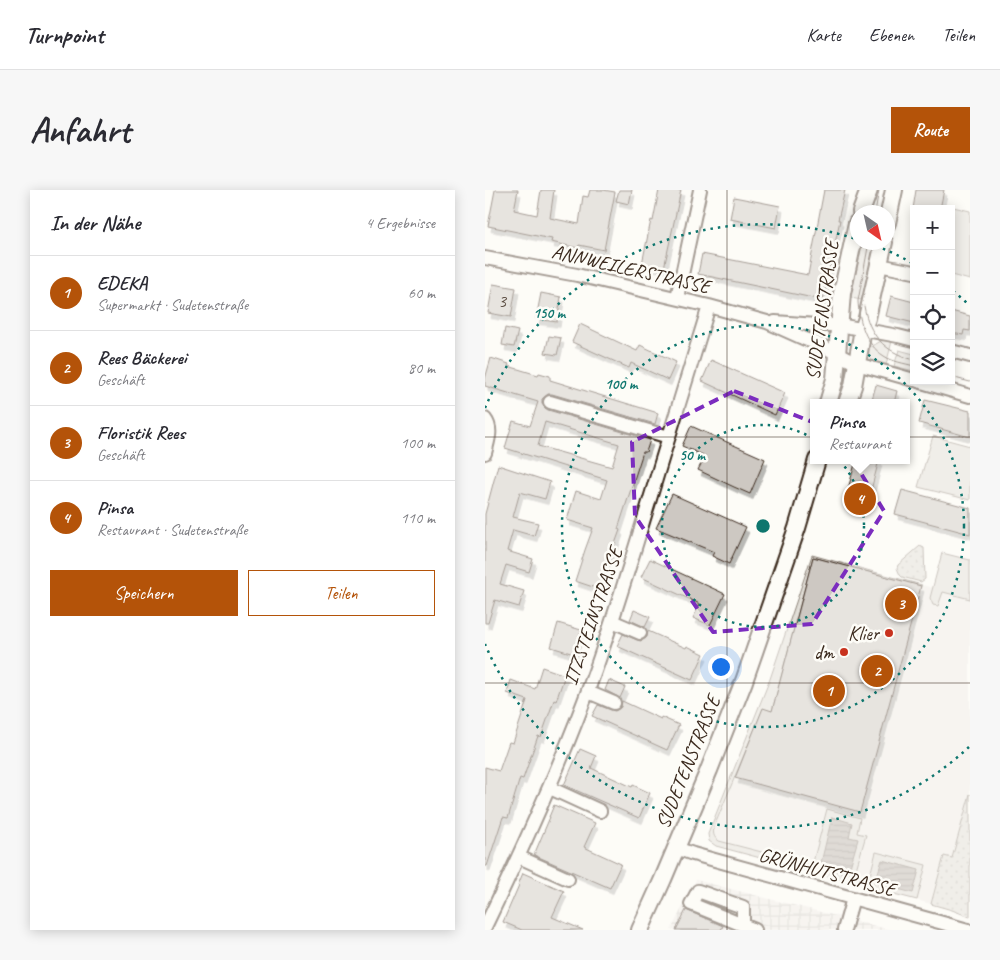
<!DOCTYPE html>
<html lang="de">
<head>
<meta charset="utf-8">
<style>
	body { margin:0; font-family:Caveat,sans-serif; background:#f7f7f7; color:#2b2b33 }
	.controls { position:absolute; right:15px; top:15px; display:grid; overflow:hidden; border-radius:0px; box-shadow:0 2px 12px #0003 }
	.controls button { width:45px; height:45px; display:grid; place-items:center; padding:0; border:0; border-bottom:1px solid #e1e1e2; background:#fff; color:#2b2b33; font:25px sans-serif }
	.compass { position:absolute; left:365px; top:15px; width:45px; height:45px; border-radius:50%; background:#fff; box-shadow:0 2px 12px #0003; rotate:146deg }
	.you { position:absolute; left:235px; top:476px; width:18px; height:18px; margin:-12px; border:4px solid #fff; border-radius:50%; background:#1a73e8; box-shadow:0 0 0 8px #1a73e833 }
	.badge { display:grid; place-items:center; width:32px; height:32px; border-radius:50%; background:#b45309; color:#fff; font-size:16px; font-weight:700 }
	.pin { position:absolute; translate:-50% -50%; border:2px solid #fff; box-shadow:0 1px 5px #0006 }
	.popup { position:absolute; left:325px; top:209px; width:100px; height:65px; box-sizing:border-box; display:grid; place-content:center; border-radius:0px; background:#fff; filter:drop-shadow(0 1px 4px #0005); font-size:16px; white-space:nowrap; color:#7c7c81 }
	.popup b { font-size:19px; color:#2b2b33 }
	.popup::after { content:''; position:absolute; left:50%; top:100%; margin-left:-10px; border:10px solid transparent; border-top-color:#fff }
	.list { margin:0; padding:0; list-style:none }
	h2 { display:flex; justify-content:space-between; align-items:center; height:65px; margin:0; padding:0 20px; font-size:21px }
	h2 small { font-size:16px; font-weight:400; color:#7c7c81 }
	.list li { display:grid; grid-template-columns:32px 1fr auto; gap:15px; align-items:center; box-sizing:border-box; height:75px; padding:0 20px; border-top:1px solid #e1e1e2 }
	.list b { display:block; font-size:19px; white-space:nowrap }
	.list p { margin:0; font-size:16px; white-space:nowrap; color:#7c7c81 }
	.list em { font-size:16px; font-style:normal; color:#7c7c81 }
	.actions { display:flex; gap:10px; padding:15px 20px }
	.actions a { flex:1; padding:11px 0; border:1px solid #b45309; border-radius:0px; text-align:center; font-size:18px; color:#b45309 }
	.actions .main { background:#b45309; color:#fff }
	.icon { flex:none; width:28px; height:28px; fill:none; stroke:currentColor; stroke-width:2; stroke-linecap:round; stroke-linejoin:round }
	.map { position:relative; flex:none; width:485px; height:740px; overflow:hidden; border-radius:0px }
	header { display:flex; align-items:center; gap:30px; box-sizing:border-box; height:70px; padding:0 25px; background:#fff; border-bottom:1px solid #e1e1e2 }
	header strong { font-size:24px }
	nav { display:flex; gap:28px; margin-inline-start:auto; font-size:18px }
	.intro { display:flex; align-items:center; justify-content:space-between; box-sizing:border-box; height:120px; padding:0 30px }
	h1 { margin:0; font-size:35px }
	.button { padding:12px 22px; border-radius:0px; background:#b45309; color:#fff; font-size:18px; font-weight:700 }
	main { display:flex; gap:30px; padding:0 30px }
	aside { flex:1; background:#fff; border-radius:0px; box-shadow:0 2px 12px #0003 }
	.map>svg:first-child { display:block }
	.built { fill:#efece7 }
	.industrial { fill:url(#industrial-grid) }
	.grass { fill:#e1ded7; stroke:#8e847a }
	.park { fill:url(#park-dots); stroke:#8e847a }
	.water { fill:url(#water-rules); stroke:#887d74 }
	.building { fill:#cdc8c2; stroke:#3b2a1e; fill-rule:evenodd; filter:url(#shadow) }
	.lines { fill:none; stroke-linecap:round; stroke-linejoin:round }
	.minor-casing { stroke:#3b2a1e; stroke-width:16 }
	.major-casing { stroke:#3b2a1e; stroke-width:20 }
	.minor { stroke:#fdfcf7; stroke-width:12 }
	.major { stroke:#fdfcf7; stroke-width:16 }
	.tram { stroke:#3b2a1e; stroke-width:1 }
	.marked { fill:none; stroke:#7b2cbf; stroke-width:4; stroke-dasharray:10 6; stroke-linejoin:round }
	.grid { fill:none; stroke:#3b2a1e; stroke-width:1; stroke-opacity:0.55 }
	.ring { fill:none; stroke:#0f766e; stroke-width:2.5; stroke-dasharray:2.5 5 }
	.poi-dot { fill:#c8321e; stroke:#fdfcf7; stroke-width:2 }
	.labels { text-anchor:middle; dominant-baseline:central; stroke-width:5; stroke-linejoin:round; paint-order:stroke }
	.number-label { font-size:18px; fill:#605247 }
	.street-label { font-size:20px; fill:#3b2a1e; stroke:#fdfcf7 }
	.poi-label { font-size:20px; fill:#3b2a1e; stroke:#fdfcf7; text-anchor:end }
	.centre { fill:#0f766e; stroke:#fdfcf7; stroke-width:2.5 }
	.ring-label { font-size:15px; text-anchor:middle; font-weight:bold; fill:#0f766e; stroke:#fdfcf7; stroke-width:5; stroke-linejoin:round; paint-order:stroke }
</style>
</head>
<body>
<header>
<strong>Turnpoint</strong>
<nav><a>Karte</a><a>Ebenen</a><a>Teilen</a></nav>
</header>
<div class="intro"><h1>Anfahrt</h1><a class="button">Route</a></div>
<main>
<aside>
<h2>In der Nähe<small>4 Ergebnisse</small></h2>
<ul class="list">
<li><span class="badge">1</span><div><b>EDEKA</b><p>Supermarkt · Sudetenstraße</p></div><em>60 m</em></li>
<li><span class="badge">2</span><div><b>Rees Bäckerei</b><p>Geschäft</p></div><em>80 m</em></li>
<li><span class="badge">3</span><div><b>Floristik Rees</b><p>Geschäft</p></div><em>100 m</em></li>
<li><span class="badge">4</span><div><b>Pinsa</b><p>Restaurant · Sudetenstraße</p></div><em>110 m</em></li>
</ul>
<div class="actions"><a class="main">Speichern</a><a>Teilen</a></div>
</aside>
<div class="map">
<svg width="485" height="740" viewBox="0 0 485 740">
	<defs>
		<pattern id="industrial-grid" width="8" height="8" patternUnits="userSpaceOnUse" patternTransform="scale(1.25)"><rect width="8" height="8" fill="#efece7"/><path d="M0 4h8M4 0v8" fill="none" stroke="#cecbc6"/></pattern>
		<pattern id="park-dots" width="8" height="8" patternUnits="userSpaceOnUse" patternTransform="scale(1.25)"><rect width="8" height="8" fill="#e1ded7"/><path d="M2 2h.1M6 6h.1" fill="none" stroke="#c2bfb8" stroke-width="1.8" stroke-linecap="round"/></pattern>
		<pattern id="water-rules" width="6" height="5" patternUnits="userSpaceOnUse" patternTransform="scale(1.25)"><rect width="6" height="5" fill="#bbb4ad"/><path d="M0 2.5h6" fill="none" stroke="#99938c"/></pattern>
		<filter id="shadow"><feDropShadow dx="3" dy="5.5" stdDeviation="0" flood-color="#0004"/></filter>
	</defs>
	<rect width="100%" height="100%" fill="#fdfcf7"/>
	<filter id="ink" filterUnits="userSpaceOnUse"><feTurbulence type="fractalNoise" baseFrequency=".02" numOctaves="2"/><feDisplacementMap in="SourceGraphic" scale="10" xChannelSelector="R" yChannelSelector="G"/><feConvolveMatrix kernelMatrix="1 2 1 2 8 2 1 2 1" color-interpolation-filters="sRGB"/></filter>
	<g filter="url(#ink)">
		<path class="built" d="M327,365L485,408V604L467,668L459,666L446,714L231,656L226,653L223,647V644L285,489Z"/>
		<path class="industrial" d="M211,690L406,740H186Z"/>
		<path class="grass" d="M464,16L485,21V90L466,85V36L467,30H466V19H464Z
			M377,53H394L382,111L366,108Z
			M400,150L407,151L400,179C391,175 382,170 384,158L396,151Z
			M414,160L429,164V181L409,176Z
			M448,246L485,256V310L433,297Z
			M457,363L485,370V409L458,402L453,416L448,415L445,408Z
			M327,365L437,395L436,396L328,367L287,521L278,519L229,637C228,643 228,647 234,651L296,667L294,673L231,656L224,651L223,644L285,489Z
			M342,619L375,628L372,643L381,645L367,693L314,679L315,673L327,676Z
			M391,662L441,675L432,710L382,697Z"/>
		<path class="park" d="M435,356L439,358L440,389L436,392L417,387L415,385L412,378L413,375Z
			M485,604V727L467,720L446,714L459,666L467,668Z"/>
		<path class="water" d="M347,627L367,633L364,647L373,649L363,684L335,677Z
			M397,670L434,680L428,703L390,693Z"/>
		<path class="building" d="M10,0H33L29,20L52,25L56,0H69L65,28L94,34L98,6L103,7L105,0H118L130,2L119,60L94,55L93,58L66,52L67,49L3,36Z
			M134,0H147L144,14L131,11Z
			M174,0H196L179,78L157,74L166,30L168,31Z
			M339,0H360L353,30H355L338,110L213,84L217,64L323,85Z
			M431,0H459L455,19H428Z
			M249,7L295,16L291,38L245,29Z
			M8,94L31,98L26,127L3,123Z
			M56,103L76,107L72,132L51,129Z
			M406,106L429,112V133L401,126Z
			M466,121L485,126V141L479,140L478,145L466,143Z
			M95,134L152,161L155,155L191,172L183,190L146,173L144,178L87,152Z
			M20,138L33,141L29,157L17,155Z
			M64,146L76,148L72,165L60,163Z
			M6,168L24,174L23,176L53,185L54,183L65,186V190L173,223L170,234L67,204H63L57,209V214L60,218L63,220L165,250L161,262H158L133,339L135,340L126,365L124,364L114,399L90,391L100,360L108,338L82,330L91,301L116,309L122,290L20,258L28,231L45,236L53,212L0,196V189ZM60,232L134,254L127,277L53,256Z
			M226,170L300,203L290,225L217,191Z
			M391,195L412,201L409,213H386Z
			M440,210L485,221V247L434,233Z
			M206,236L280,269L265,304L249,297L213,280L220,266L197,256Z
			M371,270H394L382,315L360,310Z
			M13,275L65,292L60,309L35,302L28,327L53,333L49,346L28,340L22,361L48,369L44,382L21,375L15,394L39,401L34,417L10,410L3,433H0V324Z
			M417,300L485,318V344L410,324Z
			M187,304L261,337L244,374L227,366L229,362L171,338Z
			M328,367L436,396L375,622L250,588L278,518L287,521Z
			M165,369L240,404L225,435L208,428L215,414L156,387Z
			M149,420L165,427L160,437L145,430Z
			M73,433L96,440L89,464L66,457Z
			M163,441L201,458L202,456L219,464L207,490L132,456L138,444L152,450L156,451L162,447Z
			M57,477L80,485L71,511L69,510L56,547L53,546L38,589L35,588L23,628L18,627L2,676H0V577L14,581L24,552L28,553L42,510L22,503L26,490L50,499Z
			M124,490L140,497L135,508L120,500Z
			M137,511L176,529V527L194,535L182,560L107,526L113,515L126,520L130,521L136,517Z
			M95,559L111,566L106,578L147,597L148,595L165,603L154,628L79,595Z
			M69,615L110,633L99,657L136,674L125,698L49,665L65,627H64Z
			M38,683L79,701L67,727L98,740H37L18,732L34,695H33Z
			M201,720L238,736L236,740H191Z"/>
		<g class="lines">
			<g class="minor-casing">
				<path id="minor" d="M0,68L92,85L224,116L282,132L320,149L331,153L372,174L429,190
					M394,75L429,82
					M192,108L215,0
					M290,132L332,135H354L413,146L429,150
					M466,161L485,166
					M433,191L485,206
					M65,212L184,247
					M0,229C8,239 3,251 0,263
					M127,431L155,443
					M103,502L129,513
					M65,598L115,621
					M191,658L208,664L483,740
					M34,667L83,689
					M258,735V717L213,701L206,714L270,740
					M0,737C40,654 78,571 109,484C136,408 158,331 182,253C196,208 210,162 224,116
					M359,740L368,708"/>
			</g>
			<g class="major-casing">
				<path id="major" d="M376,22L384,0
					M402,33L409,0
					M343,213L350,189L357,103L372,33
					M362,213L368,196L378,139L382,128L399,52
					M155,740L178,689L224,580L259,491L312,338L332,270"/>
			</g>
			<use href="#minor" class="minor"/>
			<use href="#major" class="major"/>
			<path class="tram" d="M390,22L394,0
				M384,52L373,111C374,131 380,154 399,166C408,172 419,173 429,176
				M379,116C384,145 399,161 426,169
				M466,187L485,192"/>
		</g>
	</g>
	<path d="M0 0H485V740H0ZM249,201L350,241L399,321L327,434L228,442L150,326L147,252Z" fill="#fdfcf7" fill-opacity=".55" fill-rule="evenodd"/>
	<path class="marked" d="M249,201L350,241L399,321L327,434L228,442L150,326L147,252Z"/>
	<path class="grid" d="M242,0V740M0,247H485M0,493H485"/>
	<g class="ring">
		<circle cx="278" cy="336" r="101"/>
		<circle cx="278" cy="336" r="201"/>
		<path d="M484 557A302 302 0 0 1 0 454M0 218A302 302 0 0 1 371 49M384 53A302 302 0 0 1 427 73M468 101A302 302 0 0 1 484 115"/>
	</g>
	<g class="poi-dot">
		<circle cx="404" cy="443" r="5"/>
		<circle cx="359" cy="462" r="5"/>
	</g>
	<g class="labels">
		<g class="number-label">
			<text x="17" y="111">3</text>
		</g>
		<g class="street-label">
			<text transform="translate(146 79) rotate(13)">ANNWEILERSTRASSE</text>
			<text transform="translate(337 120) rotate(-82)">SUDETENSTRASSE</text>
			<text transform="translate(108 426) rotate(-71)">ITZSTEINSTRASSE</text>
			<text transform="translate(203 572) rotate(-68)">SUDETENSTRASSE</text>
			<text transform="translate(342 682) rotate(15)">GRÜNHUTSTRASSE</text>
		</g>
		<g class="poi-label">
			<text x="394" y="443">Klier</text>
			<text x="349" y="462">dm</text>
		</g>
	</g>
	<circle cx="278" cy="336" r="8" class="centre"/>
	<g class="ring-label">
		<text x="64" y="128">150 m</text>
		<text x="136" y="199">100 m</text>
		<text x="207" y="270">50 m</text>
	</g>
</svg>
<div class="controls">
<button>+</button>
<button>−</button>
<button><svg class="icon" aria-label="locate" viewBox="0 0 24 24"><circle cx="12" cy="12" r="6"/><path d="M12 2v4M12 18v4M2 12h4M18 12h4"/></svg></button>
<button><svg class="icon" aria-label="layers" viewBox="0 0 24 24"><path d="M12 4l9 5-9 5-9-5zM3 14l9 5 9-5"/></svg></button>
</div>
<svg class="compass" viewBox="-18 -18 36 36"><path d="M0-13l5 13h-10z" fill="#e53935"/><path d="M0 13l5-13h-10z" fill="#7c7c81"/></svg>
<div class="you"></div>
<div class="pin badge" style="left:344px;top:501px">1</div>
<div class="pin badge" style="left:392px;top:481px">2</div>
<div class="pin badge" style="left:416px;top:414px">3</div>
<div class="pin badge" style="left:375px;top:309px">4</div>
<div class="popup"><b>Pinsa</b>Restaurant</div>
</div>
</main>
</body>
</html>
